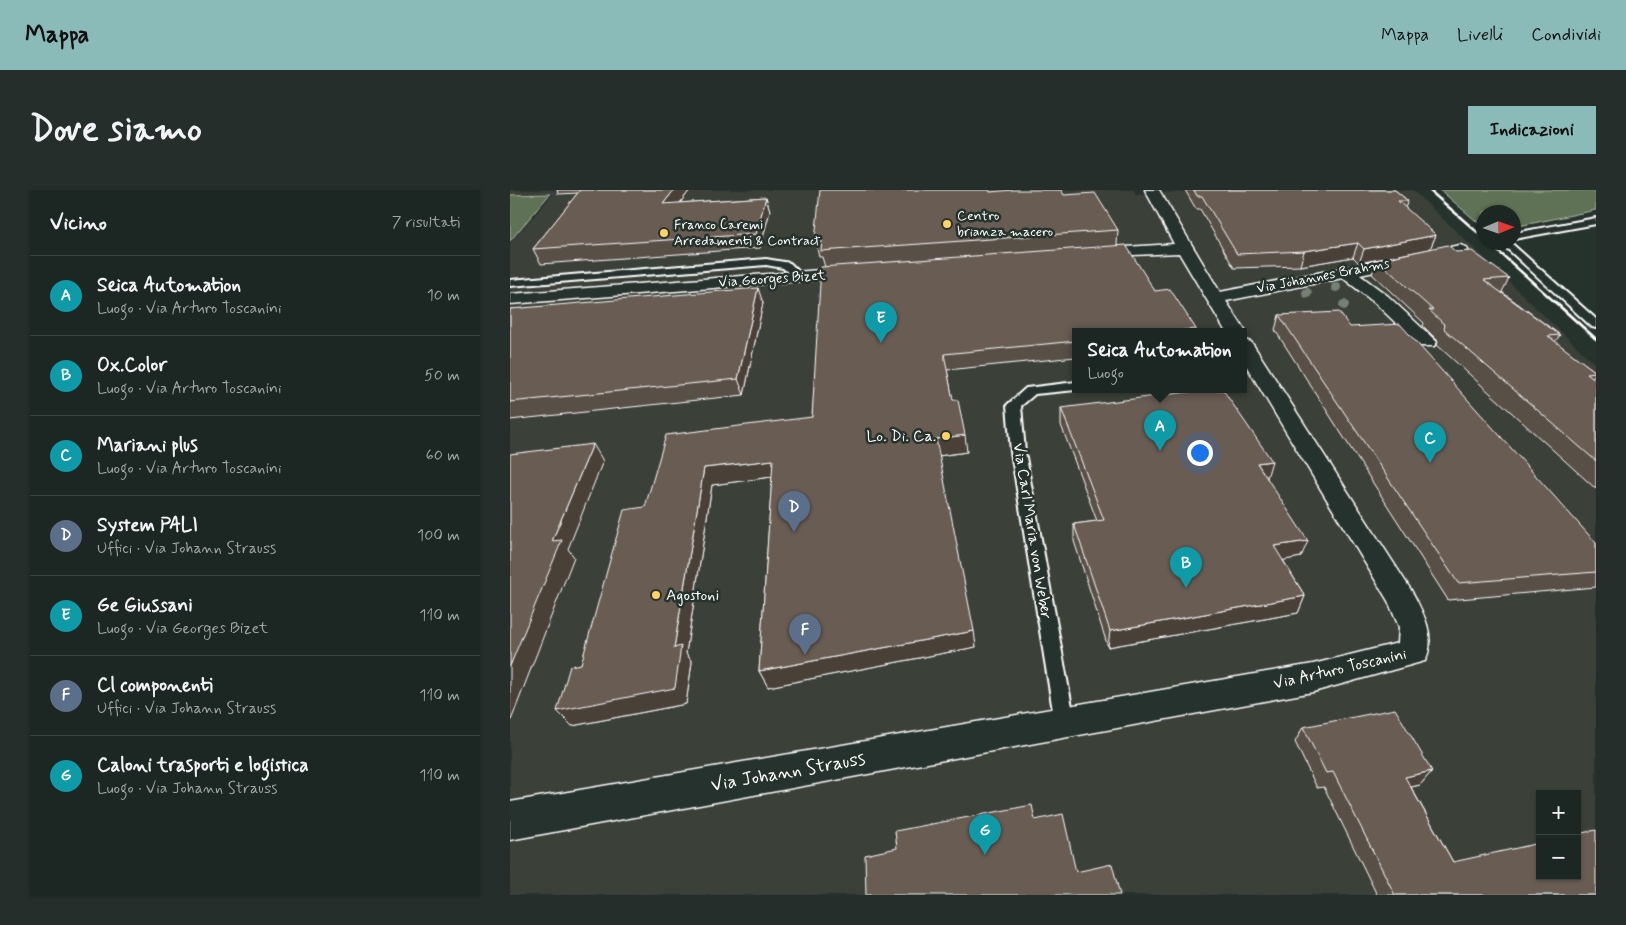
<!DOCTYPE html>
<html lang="it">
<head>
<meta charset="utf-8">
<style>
	body { margin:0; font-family:Mynerve,sans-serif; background:#252e2a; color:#f1f3f6 }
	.controls { position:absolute; right:15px; bottom:15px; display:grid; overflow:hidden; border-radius:0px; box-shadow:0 1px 4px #0004 }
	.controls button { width:45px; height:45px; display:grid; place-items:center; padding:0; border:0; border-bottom:1px solid #3a4340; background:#1c2622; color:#f1f3f6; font:25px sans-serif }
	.compass { position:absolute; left:966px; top:15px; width:45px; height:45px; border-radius:50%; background:#1c2622; box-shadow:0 1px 4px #0004; rotate:88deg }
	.you { position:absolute; left:689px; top:262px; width:18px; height:18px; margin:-12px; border:4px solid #fff; border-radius:50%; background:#1a73e8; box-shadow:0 0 0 8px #1a73e833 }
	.badge { display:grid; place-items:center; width:32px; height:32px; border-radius:50%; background:#8bbbb9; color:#fff; font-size:16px; font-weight:700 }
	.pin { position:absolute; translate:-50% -41px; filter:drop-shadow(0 1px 2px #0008) }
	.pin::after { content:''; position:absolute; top:26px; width:18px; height:15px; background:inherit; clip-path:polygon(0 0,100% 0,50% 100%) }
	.popup { position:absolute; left:562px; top:138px; width:175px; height:65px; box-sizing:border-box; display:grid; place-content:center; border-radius:0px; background:#1c2622; filter:drop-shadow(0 1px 4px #0005); font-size:16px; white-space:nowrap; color:#a0a5a5 }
	.popup b { font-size:19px; color:#f1f3f6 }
	.popup::after { content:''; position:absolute; left:50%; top:100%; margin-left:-10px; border:10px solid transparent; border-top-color:#1c2622 }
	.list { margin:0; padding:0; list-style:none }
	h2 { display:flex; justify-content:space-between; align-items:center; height:65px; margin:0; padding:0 20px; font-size:21px }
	h2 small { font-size:16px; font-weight:400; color:#a0a5a5 }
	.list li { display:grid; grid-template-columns:32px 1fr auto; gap:15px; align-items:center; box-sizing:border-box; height:80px; padding:0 20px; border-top:1px solid #3a4340 }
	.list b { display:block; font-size:19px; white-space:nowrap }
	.list p { margin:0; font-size:16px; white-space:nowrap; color:#a0a5a5 }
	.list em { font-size:16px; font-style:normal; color:#a0a5a5 }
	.map { position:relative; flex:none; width:1086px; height:705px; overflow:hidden; border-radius:0px }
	header { display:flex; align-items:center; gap:30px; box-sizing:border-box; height:70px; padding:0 25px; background:#8bbbb9; color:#111 }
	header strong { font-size:24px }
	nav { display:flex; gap:28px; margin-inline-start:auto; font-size:18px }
	.intro { display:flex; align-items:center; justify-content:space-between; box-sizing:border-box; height:120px; padding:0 30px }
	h1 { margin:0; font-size:35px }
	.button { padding:12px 22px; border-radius:0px; background:#8bbbb9; color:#111; font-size:18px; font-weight:700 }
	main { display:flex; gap:30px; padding:0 30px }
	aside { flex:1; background:#1c2622; border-radius:0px; box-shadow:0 1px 4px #0004 }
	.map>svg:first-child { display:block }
	.built { fill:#3a3f38; fill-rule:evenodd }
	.green { fill:#607255; stroke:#b0b8aa }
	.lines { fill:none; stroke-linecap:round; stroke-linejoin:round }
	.lane-casing { stroke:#fff; stroke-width:4 }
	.street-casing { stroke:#fff; stroke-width:3 }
	.lane { fill:#26332d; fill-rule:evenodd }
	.street { fill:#26332d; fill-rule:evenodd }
	.rail-far1 { stroke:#fff; stroke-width:2.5 }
	.rail { stroke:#fff; stroke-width:3 }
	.tree { fill:#768176 }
	.wall { fill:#594f47; stroke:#fff }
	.shaded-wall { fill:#484039; stroke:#fff }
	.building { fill:#675c52; stroke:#fff }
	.poi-dot { fill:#ffd166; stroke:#26332d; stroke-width:2 }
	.labels { text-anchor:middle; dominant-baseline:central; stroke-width:5; stroke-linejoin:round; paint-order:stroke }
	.far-poi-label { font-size:14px; fill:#fff; stroke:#26332d; text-anchor:start }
	.far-street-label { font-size:14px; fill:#fff; stroke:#26332d }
	.poi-label { font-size:16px; fill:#fff; stroke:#26332d; text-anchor:end }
	.street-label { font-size:16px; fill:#fff; stroke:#26332d }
	.near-street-label { font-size:19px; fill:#fff; stroke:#26332d }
</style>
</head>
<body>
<header>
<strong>Mappa</strong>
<nav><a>Mappa</a><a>Livelli</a><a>Condividi</a></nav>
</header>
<div class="intro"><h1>Dove siamo</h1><a class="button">Indicazioni</a></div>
<main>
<aside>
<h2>Vicino<small>7 risultati</small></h2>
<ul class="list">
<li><span class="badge" style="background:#0f9aa8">A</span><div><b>Seica Automation</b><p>Luogo · Via Arturo Toscanini</p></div><em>10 m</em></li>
<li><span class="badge" style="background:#0f9aa8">B</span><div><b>Ox.Color</b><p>Luogo · Via Arturo Toscanini</p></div><em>50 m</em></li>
<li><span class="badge" style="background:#0f9aa8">C</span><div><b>Mariani plus</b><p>Luogo · Via Arturo Toscanini</p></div><em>60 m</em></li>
<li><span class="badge" style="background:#5c6f8a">D</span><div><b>System PALI</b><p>Uffici · Via Johann Strauss</p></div><em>100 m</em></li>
<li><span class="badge" style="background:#0f9aa8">E</span><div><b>Ge Giussani</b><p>Luogo · Via Georges Bizet</p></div><em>110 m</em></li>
<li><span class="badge" style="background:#5c6f8a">F</span><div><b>Cl componenti</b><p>Uffici · Via Johann Strauss</p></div><em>110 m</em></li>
<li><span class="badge" style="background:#0f9aa8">G</span><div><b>Caloni trasporti e logistica</b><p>Luogo · Via Johann Strauss</p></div><em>110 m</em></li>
</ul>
</aside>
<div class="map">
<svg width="1086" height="705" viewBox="0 0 1086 705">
	<rect width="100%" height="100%" fill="#26332d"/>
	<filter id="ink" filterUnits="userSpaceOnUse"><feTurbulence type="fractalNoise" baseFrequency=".02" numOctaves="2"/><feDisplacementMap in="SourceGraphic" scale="10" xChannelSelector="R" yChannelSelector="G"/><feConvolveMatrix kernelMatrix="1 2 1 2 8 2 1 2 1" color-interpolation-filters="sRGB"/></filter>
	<g filter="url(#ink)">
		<path class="built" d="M0,0H624L625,4L719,0H903L1086,175V705H0V53L43,4L0,5ZM566,142H734V200H566ZM1030,604H1067V686H1030Z"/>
		<path class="green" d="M930,0H1081L1086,4V20L1004,37V22H974L973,37Z
			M40,4L0,51V5Z"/>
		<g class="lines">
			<g class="lane-casing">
				<path id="lane" d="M1086,28V34L1004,49V43Z
					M990,52H1000L1086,129V138L1082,137Z
					M256,69L280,73L293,86L284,88L273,78L256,75L0,96V90Z
					M566,192V200L525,204L511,216L515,262L565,533L562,539L555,542L548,539L545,533L501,262L497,215L516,198Z"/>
			</g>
			<g class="street-casing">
				<path id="street" d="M635,0H649L710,102L950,55L956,57L958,60L956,63L850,85L878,106L927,152L924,156H910L866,114L833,88L716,111L736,142L734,145V142H716L669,63L577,67L575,64L577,61L583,59L664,54Z
					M348,77L354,78L357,82L354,86L0,114V104Z
					M734,150L741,152L744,156L901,400C913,422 927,447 915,471L803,502L0,650V612L803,474L888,453L889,437L878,411L734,172Z"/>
			</g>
			<use href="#lane" class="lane"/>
			<use href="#street" class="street"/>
			<path class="rail-far1" d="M919,0L974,48
				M978,52L1046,113"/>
			<path class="rail" d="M1045,112L1086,149"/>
		</g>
		<g class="tree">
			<circle cx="826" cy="97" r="5"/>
			<circle cx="797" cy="103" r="5"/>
			<circle cx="834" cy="115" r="5"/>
		</g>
		<path class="wall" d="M47,0H180L170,13L256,7L260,21L250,58L31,74L23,59L68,3L48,4Z
			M675,0H885L898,11L895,18L926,45L920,59L849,73L843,67L790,76L724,78L690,19H686Z
			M480,2L554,5L608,40L607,55L645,101L686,139V142H566V167L437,180L443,210L457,262L429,266L466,457L258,497L249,481L262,287L202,295L176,463L182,472L176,514L62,536L71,474L135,317L302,227L315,77L312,67H309L305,50Z
			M946,62L999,88L992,102L1050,145L1045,152L1086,182L1082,188L1086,190V299L927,155L928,151L913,136L914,133L862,84L867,70Z
			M253,113L234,205L0,230V119Z
			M769,125L840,137L1086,353V397L938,410L765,140Z
			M551,218L757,288L791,367L773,370L795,406L788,423L598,457L564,351V334L587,331L551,235Z
			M793,537L922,581L910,595L901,597L943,672L1086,705H867L814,597L807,598L785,552Z"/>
		<path class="shaded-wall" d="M164,0H180L158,28L153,14Z
			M256,7L260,21L250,58L246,44Z
			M926,45L920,59L849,73L854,59Z
			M848,53L843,67L790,76L794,61Z
			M248,98L253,113L234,205L228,189Z
			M455,245L457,262L428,266L426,249Z
			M83,254L93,271L58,359L64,367L0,533V476L42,351Z
			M263,270L269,286L202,295L176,463L182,472L176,514L62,536L47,521L164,458L194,278Z
			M762,271L757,288L747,273Z
			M798,351L791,367L759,373L764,356Z
			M795,406L788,423L598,457L600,441Z
			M464,441L466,457L258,497L249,481Z
			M922,581L910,595L883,601L895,587Z"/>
		<path class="building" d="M70,0H164L153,14L256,7L246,44L23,59Z
			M310,0H479L480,2L503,0H551L554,5L585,3L608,40L311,61L312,50H305Z
			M684,0H885L898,11H888L926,45L854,59L848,53L794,61L727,64L692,6H687Z
			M616,55L645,101L660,99L686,139L655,142H566V151L434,164L443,210H448L455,245L426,249L464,441L249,481L263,270L194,278L164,458L171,456L165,498L47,521L60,476L71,474L114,320L135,317L156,245L302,227L311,77Z
			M938,55L946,62L962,61L999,88L974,90L1050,145L1038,146L1086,182L1077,183L1086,190V271L934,139L935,135L919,120H923L867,70Z
			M248,98L228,189L0,212V119Z
			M829,122L840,137L890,134L1086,353V382L948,393L769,125Z
			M694,200H713L762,271L747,273L798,351L764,356L795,406L600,441L564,334L594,330L551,218Z
			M83,254L42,351L52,350L0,476V264Z
			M885,519L922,581L895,587L943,672L1030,653V686H1067V644L1086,640V705H885L823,582L816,583L793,537Z
			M522,615L525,630L553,624L566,682L602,674L610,705H356L355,665L387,658L385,641Z"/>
	</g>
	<g class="poi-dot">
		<circle cx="437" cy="34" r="5"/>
		<circle cx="154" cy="43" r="5"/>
		<circle cx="436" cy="246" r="5"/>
		<circle cx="146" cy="405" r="5"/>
	</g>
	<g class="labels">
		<g class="far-poi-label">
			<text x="447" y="26">Centro<tspan x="447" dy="16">brianza macero</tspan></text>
			<text x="164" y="35">Franco Caremi<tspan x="164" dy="16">Arredamenti &amp; Contract</tspan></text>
		</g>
		<g class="far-street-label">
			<text transform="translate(813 86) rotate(-11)">Via Johannes Brahms</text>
			<text transform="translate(262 89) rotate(-4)">Via Georges Bizet</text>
		</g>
		<g class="poi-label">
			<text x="426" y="246">Lo. Di. Ca.</text>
			<text x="156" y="405" text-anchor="start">Agostoni</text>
		</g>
		<g class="street-label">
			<text transform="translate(522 341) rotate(81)">Via Carl Maria von Weber</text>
			<text transform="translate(830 479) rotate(-13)">Via Arturo Toscanini</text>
		</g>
		<g class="near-street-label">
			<text transform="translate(278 582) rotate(-10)">Via Johann Strauss</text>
		</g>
	</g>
</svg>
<div class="controls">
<button>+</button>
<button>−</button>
</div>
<svg class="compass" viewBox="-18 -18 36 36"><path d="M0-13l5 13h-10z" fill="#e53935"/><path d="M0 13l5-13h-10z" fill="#a0a5a5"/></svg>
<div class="you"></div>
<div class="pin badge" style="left:650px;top:261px;background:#0f9aa8">A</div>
<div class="popup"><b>Seica Automation</b>Luogo</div>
<div class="pin badge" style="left:676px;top:398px;background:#0f9aa8">B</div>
<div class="pin badge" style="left:920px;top:273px;background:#0f9aa8">C</div>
<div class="pin badge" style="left:284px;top:342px;background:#5c6f8a">D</div>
<div class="pin badge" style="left:371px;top:153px;background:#0f9aa8">E</div>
<div class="pin badge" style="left:295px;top:465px;background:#5c6f8a">F</div>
<div class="pin badge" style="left:475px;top:665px;background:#0f9aa8">G</div>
</div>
</main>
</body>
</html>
